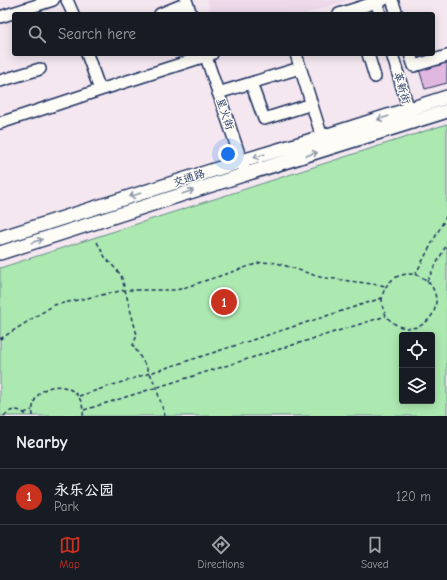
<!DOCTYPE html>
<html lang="en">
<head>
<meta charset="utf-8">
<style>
	body { margin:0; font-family:"Comic Neue","LXGW WenKai TC",sans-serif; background:#242831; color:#f1f3f6 }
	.controls { position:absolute; right:12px; bottom:12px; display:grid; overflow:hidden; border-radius:4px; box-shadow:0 2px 10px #0003 }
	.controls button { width:36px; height:36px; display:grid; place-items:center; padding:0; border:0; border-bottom:1px solid #363941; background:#171b24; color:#f1f3f6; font:20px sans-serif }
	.you { position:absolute; left:228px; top:154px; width:14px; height:14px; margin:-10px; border:3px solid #fff; border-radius:50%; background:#1a73e8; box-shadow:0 0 0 6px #1a73e833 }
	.badge { display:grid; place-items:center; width:26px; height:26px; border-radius:50%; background:#c8321e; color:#fff; font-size:13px; font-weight:700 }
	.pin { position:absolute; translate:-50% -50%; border:2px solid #fff; box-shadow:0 1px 4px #0006 }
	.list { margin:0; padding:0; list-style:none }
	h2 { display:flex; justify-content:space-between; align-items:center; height:52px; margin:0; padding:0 16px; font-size:17px }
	h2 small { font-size:13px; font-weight:400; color:#9ea1a6 }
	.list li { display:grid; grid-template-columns:26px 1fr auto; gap:12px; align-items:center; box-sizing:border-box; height:56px; padding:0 16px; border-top:1px solid #363941 }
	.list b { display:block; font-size:15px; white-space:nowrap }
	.list p { margin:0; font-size:13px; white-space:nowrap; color:#9ea1a6 }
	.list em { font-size:13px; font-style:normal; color:#9ea1a6 }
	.icon { flex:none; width:22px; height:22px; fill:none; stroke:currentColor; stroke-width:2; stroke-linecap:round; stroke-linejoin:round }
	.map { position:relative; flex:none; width:447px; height:416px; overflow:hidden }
	.search { position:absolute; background:#171b24; box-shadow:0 2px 10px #0003; left:12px; right:12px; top:12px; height:44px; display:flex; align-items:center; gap:10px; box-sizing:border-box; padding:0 14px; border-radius:4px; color:#9ea1a6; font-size:15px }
	.sheet { height:108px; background:#171b24 }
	nav { display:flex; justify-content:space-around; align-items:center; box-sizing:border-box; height:56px; border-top:1px solid #363941; background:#171b24; font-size:11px; color:#9ea1a6 }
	nav a { display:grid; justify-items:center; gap:2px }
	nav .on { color:#c8321e }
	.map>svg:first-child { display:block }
	.built { fill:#eed9eb }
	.green { fill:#ace9b0; stroke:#648c87; fill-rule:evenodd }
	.building { fill:#e0b7de; stroke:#1b2f5e }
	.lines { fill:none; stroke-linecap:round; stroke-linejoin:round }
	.minor-casing { stroke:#1b2f5e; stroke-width:14 }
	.major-casing { stroke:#1b2f5e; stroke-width:16 }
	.path { stroke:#1b2f5e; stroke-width:1.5; stroke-dasharray:4 3; stroke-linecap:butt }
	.minor { stroke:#fdfcf7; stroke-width:11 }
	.major { stroke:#fdfcf7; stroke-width:13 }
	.oneway { stroke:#8c96aa }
	.labels { text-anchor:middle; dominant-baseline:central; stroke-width:3; stroke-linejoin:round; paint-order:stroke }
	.street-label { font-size:11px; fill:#1b2f5e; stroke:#fdfcf7 }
</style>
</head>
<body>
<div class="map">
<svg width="447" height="416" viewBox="0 0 447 416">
	<rect width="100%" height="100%" fill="#f4e7f0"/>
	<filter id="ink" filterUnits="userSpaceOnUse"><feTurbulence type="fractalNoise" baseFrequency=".025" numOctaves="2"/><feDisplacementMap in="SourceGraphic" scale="8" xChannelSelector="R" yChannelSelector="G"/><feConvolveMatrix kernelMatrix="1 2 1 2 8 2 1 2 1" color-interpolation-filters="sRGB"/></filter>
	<g filter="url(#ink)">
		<path class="built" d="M207,0H348L304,14H211Z"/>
		<path class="green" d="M447,124V416H0V268ZM402,335H432V401H402Z"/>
		<path class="building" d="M447,60V83L425,89L419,69Z"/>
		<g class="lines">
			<g class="minor-casing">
				<path id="minor" d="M67,0L73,14
					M186,0L191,14
					M376,0L380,14
					M392,0L397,14
					M160,14L187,3
					M339,14L383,0
					M0,17L53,0
					M87,54L100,90
					M205,54L246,174
					M296,54L322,137
					M368,54L375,77
					M392,54L411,117
					M410,54L414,66L447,56
					M0,81L40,69
					M251,83L264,119L312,104
					M218,93L300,68
					M0,123L100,90L212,54"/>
			</g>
			<g class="major-casing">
				<path id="major" d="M0,238L242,161L322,137L447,97
					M0,253L246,174L447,111"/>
			</g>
			<path class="path" d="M97,242L105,257L121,275L137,335L133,345L150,373L156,387L165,416
				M382 301a27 27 0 1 1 54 0a27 27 0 1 1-54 0Z
				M415,275L447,215
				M427,281L447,244
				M0,339L54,305L125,290H177L262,262L277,263L320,277L387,286
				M79,396L382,298
				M84,410L386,316
				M24,413L32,410
				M4,416C11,408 20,408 27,416
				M33,416C28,377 86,376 83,416"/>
			<use href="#minor" class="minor"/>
			<use href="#major" class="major"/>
		</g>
		<defs><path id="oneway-shaft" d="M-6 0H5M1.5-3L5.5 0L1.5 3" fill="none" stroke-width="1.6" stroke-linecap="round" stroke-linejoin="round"/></defs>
		<g class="oneway">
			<use href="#oneway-shaft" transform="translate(383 118) rotate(162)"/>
			<use href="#oneway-shaft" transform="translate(312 154) rotate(-17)"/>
			<use href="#oneway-shaft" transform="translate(259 156) rotate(163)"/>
			<use href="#oneway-shaft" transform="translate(188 192) rotate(-18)"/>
			<use href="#oneway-shaft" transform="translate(135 195) rotate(162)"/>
			<use href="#oneway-shaft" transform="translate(37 241) rotate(-18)"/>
		</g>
	</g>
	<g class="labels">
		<g class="street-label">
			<text transform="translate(402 88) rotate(74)">革新街</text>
			<text transform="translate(225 114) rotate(71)">星火街</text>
			<text transform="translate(189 178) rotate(-18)">交通路</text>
		</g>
	</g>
</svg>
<div class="controls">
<button><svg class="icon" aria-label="locate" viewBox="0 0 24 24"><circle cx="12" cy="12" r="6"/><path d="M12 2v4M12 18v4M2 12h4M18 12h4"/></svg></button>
<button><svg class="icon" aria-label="layers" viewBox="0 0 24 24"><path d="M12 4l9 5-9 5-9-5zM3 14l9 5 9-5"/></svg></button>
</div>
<div class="you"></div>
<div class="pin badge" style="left:224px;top:302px">1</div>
<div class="search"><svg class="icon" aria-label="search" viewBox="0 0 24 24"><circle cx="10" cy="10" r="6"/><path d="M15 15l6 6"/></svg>Search here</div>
</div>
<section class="sheet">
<h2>Nearby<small></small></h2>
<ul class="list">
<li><span class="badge">1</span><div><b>永乐公园</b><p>Park</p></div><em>120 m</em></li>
</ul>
</section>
<nav>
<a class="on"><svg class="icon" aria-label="map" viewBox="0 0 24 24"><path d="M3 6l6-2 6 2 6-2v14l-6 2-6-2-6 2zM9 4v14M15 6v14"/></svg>Map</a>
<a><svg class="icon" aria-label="directions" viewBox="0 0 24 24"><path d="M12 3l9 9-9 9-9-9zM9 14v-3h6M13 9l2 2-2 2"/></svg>Directions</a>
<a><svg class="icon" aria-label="saved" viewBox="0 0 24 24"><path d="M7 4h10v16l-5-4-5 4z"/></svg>Saved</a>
</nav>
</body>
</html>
